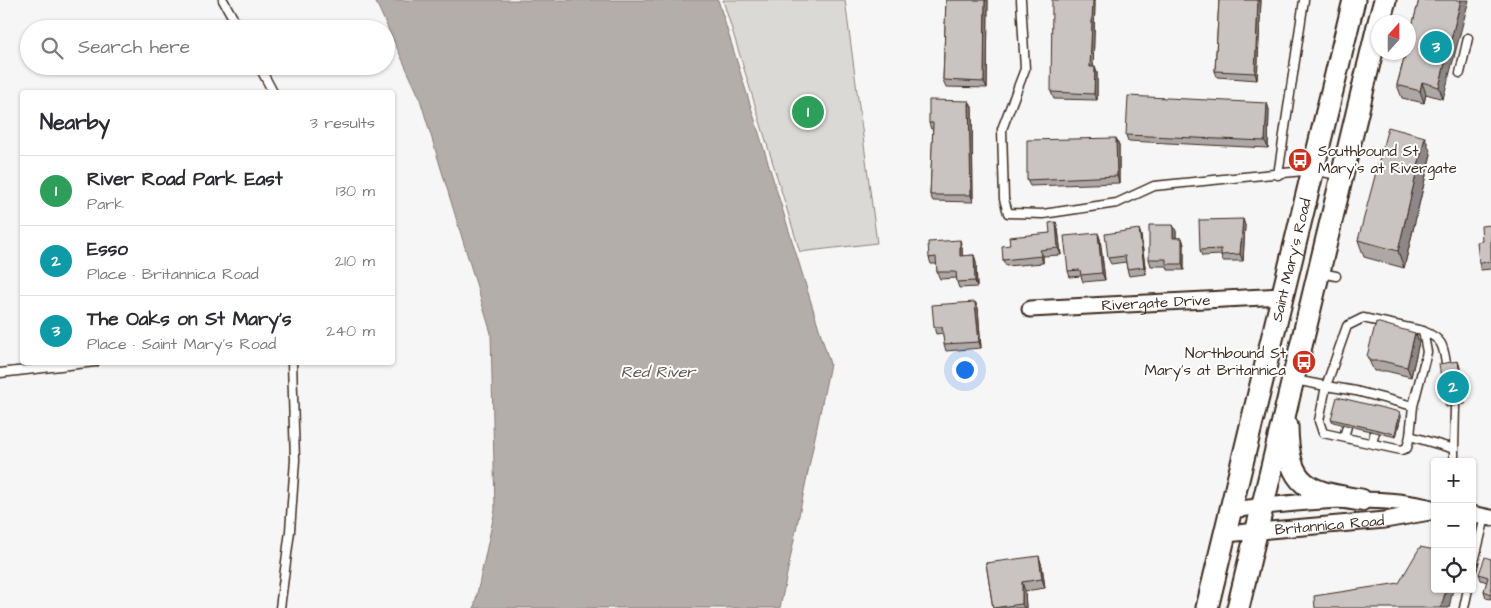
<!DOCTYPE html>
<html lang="en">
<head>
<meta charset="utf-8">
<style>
	body { margin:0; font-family:"Architects Daughter",sans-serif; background:#f7f7f7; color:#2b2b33 }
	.controls { position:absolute; right:15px; bottom:15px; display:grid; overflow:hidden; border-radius:5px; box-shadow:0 1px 4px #0004 }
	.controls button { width:45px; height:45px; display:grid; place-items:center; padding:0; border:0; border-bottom:1px solid #e1e1e2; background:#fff; color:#2b2b33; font:25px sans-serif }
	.compass { position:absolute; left:1371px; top:15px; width:45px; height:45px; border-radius:50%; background:#fff; box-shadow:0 1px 4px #0004; rotate:21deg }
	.you { position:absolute; left:964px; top:369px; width:18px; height:18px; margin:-12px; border:4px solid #fff; border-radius:50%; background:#1a73e8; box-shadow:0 0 0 8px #1a73e833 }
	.badge { display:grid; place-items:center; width:32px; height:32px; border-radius:50%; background:#c8321e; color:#fff; font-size:16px; font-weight:700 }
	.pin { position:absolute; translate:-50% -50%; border:2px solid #fff; box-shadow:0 1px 5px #0006 }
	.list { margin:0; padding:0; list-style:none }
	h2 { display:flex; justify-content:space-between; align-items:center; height:65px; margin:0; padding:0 20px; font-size:21px }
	h2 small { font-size:16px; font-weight:400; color:#7c7c81 }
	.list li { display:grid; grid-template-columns:32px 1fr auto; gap:15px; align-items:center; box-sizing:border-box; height:70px; padding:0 20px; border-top:1px solid #e1e1e2 }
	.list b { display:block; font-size:19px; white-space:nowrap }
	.list p { margin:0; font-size:16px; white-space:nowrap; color:#7c7c81 }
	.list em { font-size:16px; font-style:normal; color:#7c7c81 }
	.icon { flex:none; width:28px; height:28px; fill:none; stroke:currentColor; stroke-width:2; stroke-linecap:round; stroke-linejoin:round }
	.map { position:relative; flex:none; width:1491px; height:608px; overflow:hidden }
	.search { position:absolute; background:#fff; box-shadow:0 1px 4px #0004; left:20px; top:20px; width:375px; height:55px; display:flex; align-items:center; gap:12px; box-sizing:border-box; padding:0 18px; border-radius:28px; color:#7c7c81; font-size:19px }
	.panel { position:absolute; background:#fff; box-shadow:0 1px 4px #0004; left:20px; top:90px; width:375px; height:275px; border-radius:5px }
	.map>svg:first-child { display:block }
	.park { fill:#dbd9d6; stroke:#8b827a }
	.water { fill:#b4aeaa; stroke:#847972 }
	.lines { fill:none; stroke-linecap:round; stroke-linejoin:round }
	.lane-casing { stroke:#3b2a1e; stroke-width:11 }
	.street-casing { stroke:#3b2a1e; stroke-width:19 }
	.secondary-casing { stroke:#3b2a1e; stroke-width:25 }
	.lane { stroke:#fff; stroke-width:8 }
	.street { stroke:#fff; stroke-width:15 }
	.secondary { stroke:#fff; stroke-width:21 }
	.wall { fill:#ada8a6; stroke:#3b2a1e }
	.shaded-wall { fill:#8d8887; stroke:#3b2a1e }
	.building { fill:#c9c3c1; stroke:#3b2a1e }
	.labels { text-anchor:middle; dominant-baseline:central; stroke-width:4; stroke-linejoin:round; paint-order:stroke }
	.poi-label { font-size:15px; fill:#3b2a1e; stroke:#fff; text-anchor:start }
	.street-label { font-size:15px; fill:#3b2a1e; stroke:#fff }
	.water-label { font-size:16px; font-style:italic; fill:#65584f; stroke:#fff }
</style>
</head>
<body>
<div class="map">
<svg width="1491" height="608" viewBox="0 0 1491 608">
	<rect width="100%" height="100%" fill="#f7f6f6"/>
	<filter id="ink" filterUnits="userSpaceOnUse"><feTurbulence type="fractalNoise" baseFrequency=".02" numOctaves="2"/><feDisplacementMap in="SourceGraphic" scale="10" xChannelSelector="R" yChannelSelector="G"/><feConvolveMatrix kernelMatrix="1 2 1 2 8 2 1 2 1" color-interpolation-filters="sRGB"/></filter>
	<g filter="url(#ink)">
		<path class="park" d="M723,0H845L877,243L800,252Z"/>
		<path class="water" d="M375,0H718L830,364L780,608H474L495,510L491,333L419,96Z"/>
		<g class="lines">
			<g class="lane-casing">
				<path id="lane" d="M223,0L239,29
					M1021,0L1025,69L1002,129L1004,199L1008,213L1043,214L1117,203L1154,186L1313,170L1342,176
					M259,66L273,92
					M1460,73L1468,38
					M1278,175L1304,0
					M1321,273L1336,276
					M1423,331C1445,340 1443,347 1447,369
					M0,373L95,362
					M1295,380L1326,386L1319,421L1323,433L1401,450L1407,448L1410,436
					M1413,406L1356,391L1326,386L1347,326L1363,318L1423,331L1427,352L1413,406L1410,436L1454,449V462
					M1344,437L1347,426
					M1372,443L1375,432
					M1454,449L1455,406
					M1472,570L1485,517
					M280,608L290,531L295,460L292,362
					M1464,608L1468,589"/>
			</g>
			<g class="street-casing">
				<g id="street">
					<path id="s1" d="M1030,309L1283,296"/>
					<path d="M1230,510C1291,503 1377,492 1435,509"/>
					<path d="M1472,514L1491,518"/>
					<path id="s2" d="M1225,534L1385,520L1435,511"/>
				</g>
			</g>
			<g class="secondary-casing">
				<g id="secondary">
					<path d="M1379,22L1385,0"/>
					<path d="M1287,426C1288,487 1307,492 1361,500"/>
					<path id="s3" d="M1207,608L1354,0"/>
					<path d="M1238,608L1378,26"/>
				</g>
			</g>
			<use href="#lane" class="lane"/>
			<use href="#street" class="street"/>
			<use href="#secondary" class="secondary"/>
		</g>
		<path class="wall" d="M946,0H988L987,88L946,87L943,80Z
			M1219,0H1261L1257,80L1217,77L1215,71Z
			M1419,0L1443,99L1426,94L1424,103L1402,98L1397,85Z
			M1095,3L1093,67H1095L1097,73V100L1054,99L1051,92Z
			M969,101L972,107L973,202L933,201L930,195L933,129H931L929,123Z
			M1269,109L1268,148L1128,141L1126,135Z
			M1116,138L1119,145V183L1030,186L1027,180Z
			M1431,154L1404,268L1364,257L1358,240Z
			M1056,222L1058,229L1061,255L1043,256V263L1006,266L1003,260L1010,245L1050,233Z
			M1245,225L1243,261H1223L1221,255L1202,256L1200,250Z
			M1491,225V269L1481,270L1479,263L1482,241Z
			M1139,229L1141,236L1146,274L1129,276L1127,269L1126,262L1111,264L1108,258Z
			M1176,231V238H1182L1184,245V270H1168L1167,266H1151L1149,259Z
			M1098,233L1100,239L1105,280L1083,282L1081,276L1070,277L1068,271Z
			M962,247V256L974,255L976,262L977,287L959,288L957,282V278L940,279L937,272V264H931L929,258Z
			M975,302L978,308L981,348L946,351L944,344L943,333L936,334L934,327Z
			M1415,333L1419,342L1411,377L1386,371H1374L1367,356Z
			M1458,361L1460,368L1465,404L1446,407L1444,400Z
			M1400,412L1401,416L1396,437L1333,422L1331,419Z
			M1491,559V599L1486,598L1484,591L1487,582L1481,580L1479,574Z
			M986,563L1042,566L1045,588L1025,591L1026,608H993Z"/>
		<path class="shaded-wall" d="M985,0H988L987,88L984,82Z
			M1093,0H1094L1095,3L1093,73L1090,67Z
			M1258,0H1261L1257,80L1255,73Z
			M1461,0H1469L1443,99L1439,87Z
			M1095,67L1097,73V100L1094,94Z
			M1422,82L1426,94L1424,103L1420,91Z
			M969,101L972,107L973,202L971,195Z
			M1267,103L1269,109L1268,148L1265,141Z
			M1425,137L1431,154L1404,268L1398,251Z
			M1116,138L1119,145V183L1117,176Z
			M1243,219L1245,225L1243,261L1240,254Z
			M1056,222L1058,229L1061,255L1058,248Z
			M1173,225L1176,231V245L1173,238Z
			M1139,229L1141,236L1146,274L1144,267Z
			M1098,233L1100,239L1105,280L1102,273Z
			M1182,238L1184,245V270L1182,264Z
			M960,240L962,247L963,263L960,256Z
			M1040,250L1043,256V263L1041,256Z
			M974,255L976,262L977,287L975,281Z
			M975,302L978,308L981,348L979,342Z
			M1415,333L1419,342L1411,377L1407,367Z
			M1458,361L1460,368L1465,404L1463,397Z
			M1400,412L1401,416L1396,437L1395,434Z
			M1039,556L1042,566L1045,588L1042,579Z
			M1022,582L1025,591L1026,608H1024L1022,604Z
			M1446,589H1453L1449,608H1441Z"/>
		<path class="building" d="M946,0H985L984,82L943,80Z
			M1052,0H1093L1090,67H1095L1094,94L1051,92Z
			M1219,0H1258L1255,73L1215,71Z
			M1419,0H1461L1439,87L1422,82L1420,91L1397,85L1406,52H1408V41Z
			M1128,96L1267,103L1265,141L1126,135Z
			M929,100L969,101L971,195H930L933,123H929Z
			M1388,127L1425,137L1398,251L1358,240Z
			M1116,138L1117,176L1027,180V140Z
			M1243,219L1240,254L1221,255V249L1200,250L1199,220Z
			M1056,222L1058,248L1040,250L1041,256L1003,260L1002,246L1010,245L1009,237L1050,233L1049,223Z
			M1149,225H1173V238H1182V264H1166V259H1149Z
			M1491,225V262L1479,263L1477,242L1482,241L1481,226Z
			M1139,229L1144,267L1127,269L1125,256L1108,258L1105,234Z
			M1098,233L1102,273L1081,275L1080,270L1068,271L1064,236Z
			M960,240V256L974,255L975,281L957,282L956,272H937L936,257L929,258L928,242Z
			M975,302L979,342L944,344L942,327H934L932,305Z
			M1376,322L1415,333L1407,367L1382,361H1370L1367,356Z
			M1458,361L1463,397L1444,400L1439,364Z
			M1337,397L1400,412L1395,434L1331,419Z
			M1420,547L1435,550V589H1446L1441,608H1315L1314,596L1399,583Z
			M1039,556L1042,579L1022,582V604L993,608L986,563Z
			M1485,557L1491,559V594L1484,591L1488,577L1479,574Z"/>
	</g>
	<defs>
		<g id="bus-disc" transform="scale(1.25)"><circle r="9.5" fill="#c8321e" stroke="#fff"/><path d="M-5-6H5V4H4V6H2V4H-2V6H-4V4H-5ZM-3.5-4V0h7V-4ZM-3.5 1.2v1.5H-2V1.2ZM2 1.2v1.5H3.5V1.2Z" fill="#fff"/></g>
	</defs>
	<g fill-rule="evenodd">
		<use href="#bus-disc" x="1300" y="160"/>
		<use href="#bus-disc" x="1304" y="362"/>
	</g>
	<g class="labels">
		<g class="poi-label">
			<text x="1318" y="151">Southbound St<tspan x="1318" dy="17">Mary's at Rivergate</tspan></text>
			<text x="1286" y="353" text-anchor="end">Northbound St<tspan x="1286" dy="17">Mary's at Britannica</tspan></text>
		</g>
		<g class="street-label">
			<text stroke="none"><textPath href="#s3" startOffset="358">Saint Mary's Road</textPath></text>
			<text stroke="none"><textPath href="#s1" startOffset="126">Rivergate Drive</textPath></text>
			<text stroke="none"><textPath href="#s2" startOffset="105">Britannica Road</textPath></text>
		</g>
		<g class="water-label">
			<text x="658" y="372">Red River</text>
		</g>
	</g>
</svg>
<div class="controls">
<button>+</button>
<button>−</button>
<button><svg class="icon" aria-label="locate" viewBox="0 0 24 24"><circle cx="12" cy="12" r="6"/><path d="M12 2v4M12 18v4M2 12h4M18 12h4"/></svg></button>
</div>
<svg class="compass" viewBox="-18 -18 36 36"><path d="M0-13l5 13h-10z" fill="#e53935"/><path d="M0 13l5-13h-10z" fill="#7c7c81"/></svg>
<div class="you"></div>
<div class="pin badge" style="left:808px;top:112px;background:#2e9e5b">1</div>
<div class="pin badge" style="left:1453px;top:387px;background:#0f9aa8">2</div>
<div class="pin badge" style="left:1436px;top:47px;background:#0f9aa8">3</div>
<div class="search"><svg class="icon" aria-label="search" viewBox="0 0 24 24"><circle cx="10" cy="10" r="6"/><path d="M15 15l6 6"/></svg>Search here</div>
<section class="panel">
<h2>Nearby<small>3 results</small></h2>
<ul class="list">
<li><span class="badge" style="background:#2e9e5b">1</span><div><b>River Road Park East</b><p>Park</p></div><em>130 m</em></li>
<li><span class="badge" style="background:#0f9aa8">2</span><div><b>Esso</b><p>Place · Britannica Road</p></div><em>210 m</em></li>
<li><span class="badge" style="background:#0f9aa8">3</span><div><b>The Oaks on St Mary's</b><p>Place · Saint Mary's Road</p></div><em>240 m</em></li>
</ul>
</section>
</div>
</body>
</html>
